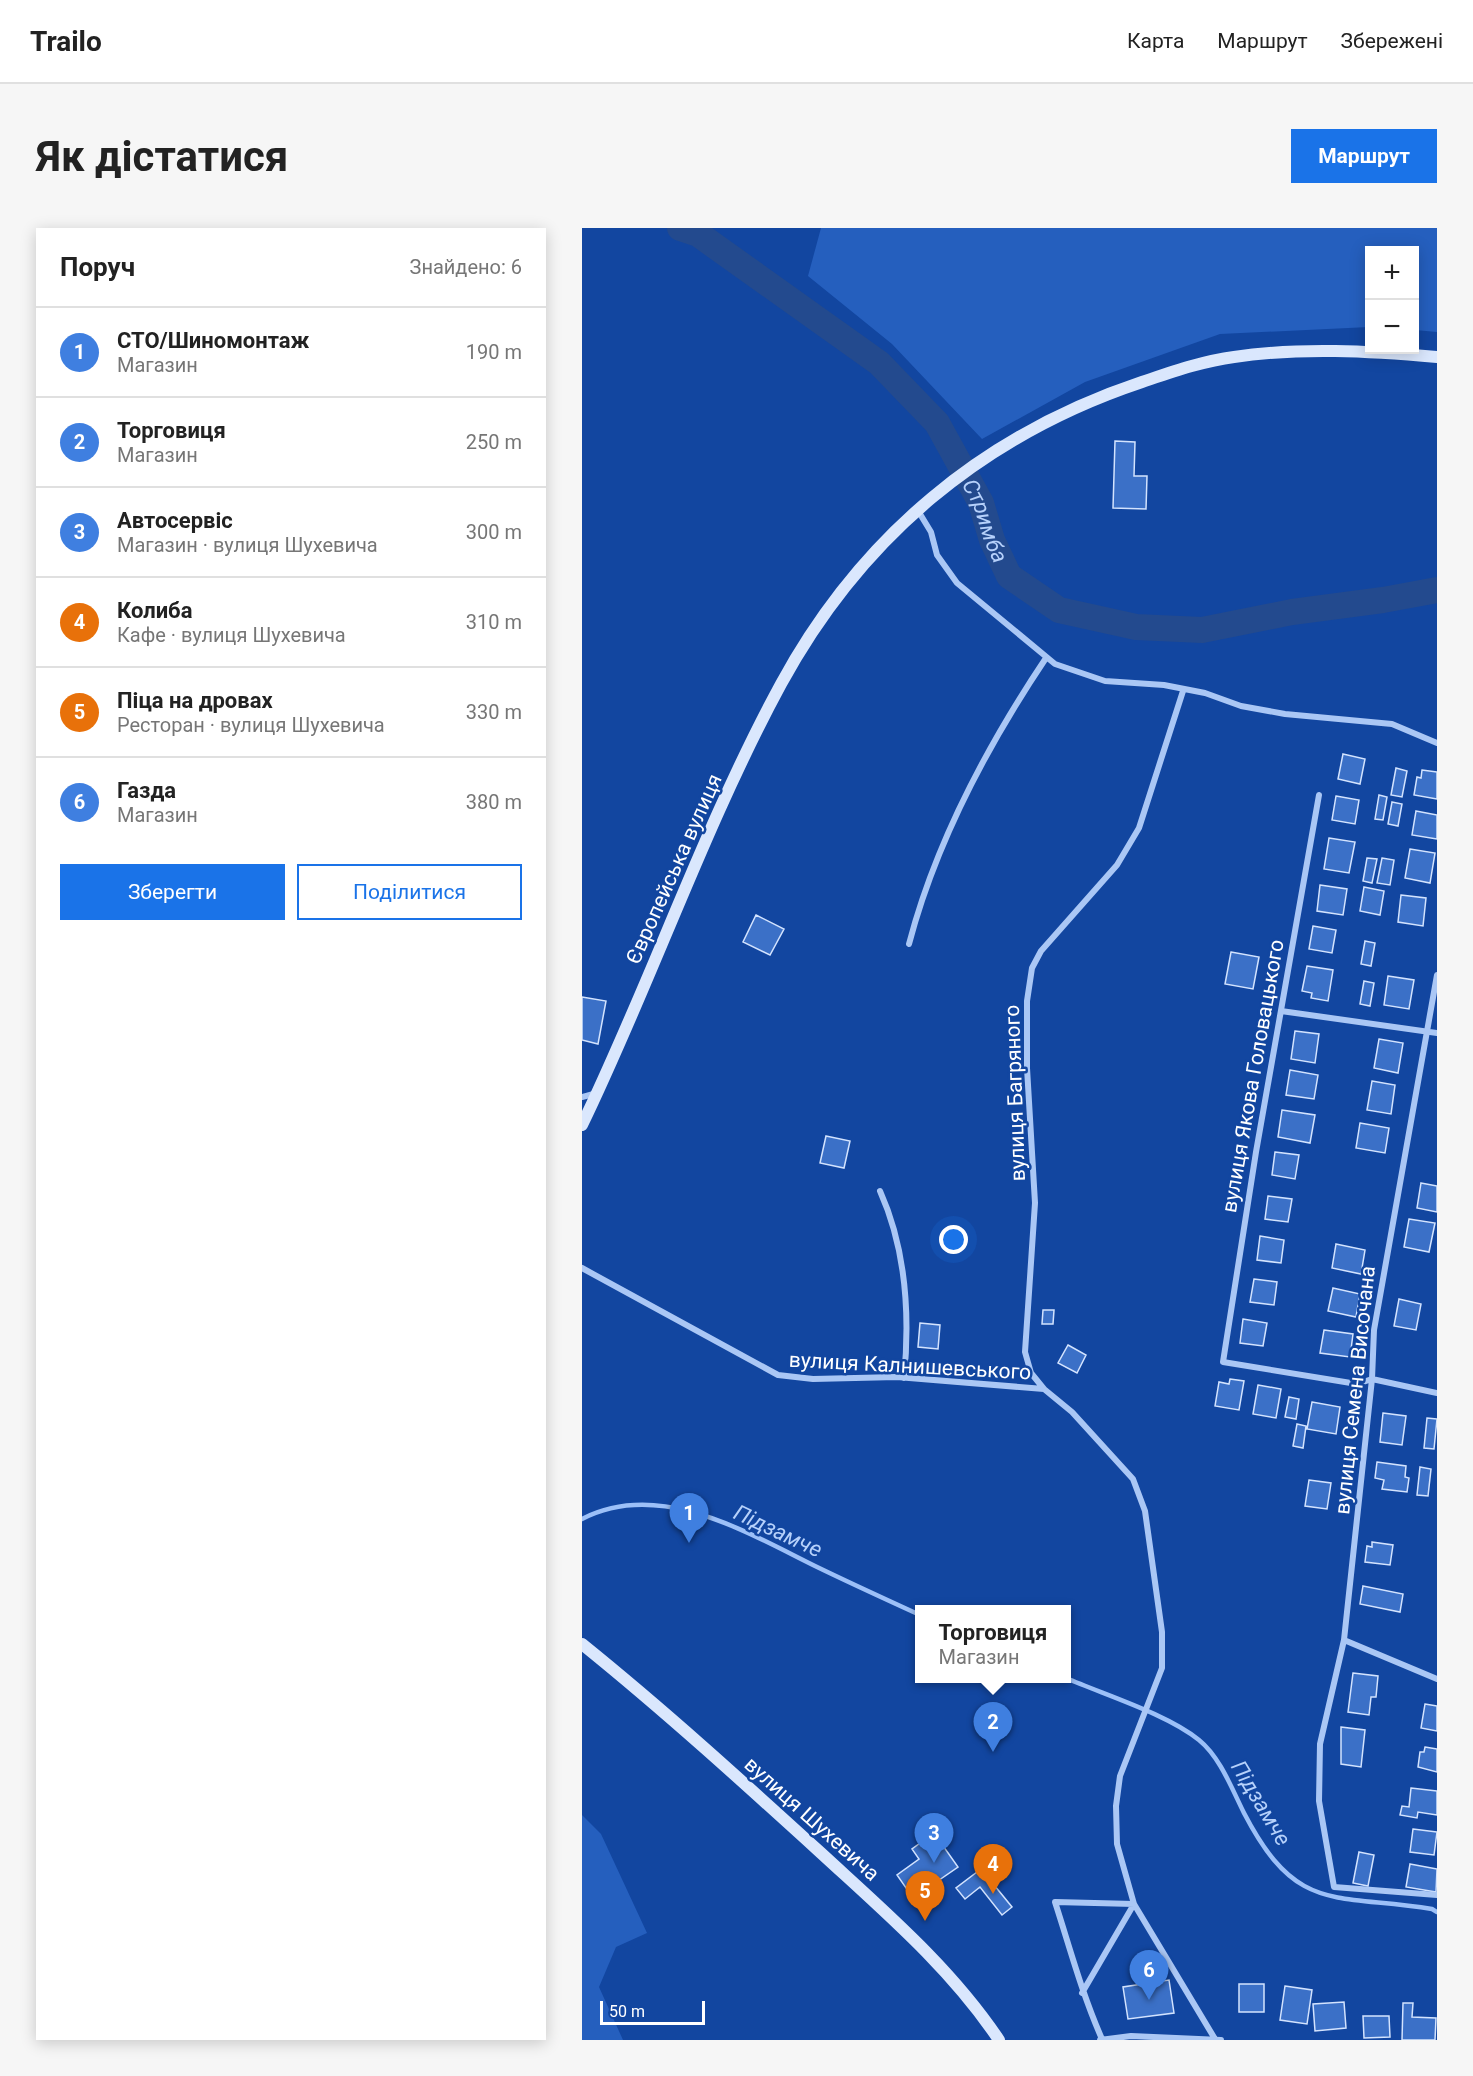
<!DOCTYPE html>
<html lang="uk">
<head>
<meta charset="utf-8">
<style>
	body { margin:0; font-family:Roboto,sans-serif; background:#f6f6f6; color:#222 }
	.controls { position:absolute; right:18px; top:18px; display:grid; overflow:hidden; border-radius:0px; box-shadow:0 3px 15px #0003 }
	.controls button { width:54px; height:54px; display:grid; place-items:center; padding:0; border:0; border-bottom:2px solid #e0e0e0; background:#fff; color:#222; font:30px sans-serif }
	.scale { position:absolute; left:18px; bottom:15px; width:105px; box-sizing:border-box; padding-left:6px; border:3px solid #fff; border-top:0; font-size:16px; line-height:21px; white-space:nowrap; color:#fff; -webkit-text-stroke:4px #1246a0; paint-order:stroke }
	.you { position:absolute; left:372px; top:1012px; width:21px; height:21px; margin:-15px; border:4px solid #fff; border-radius:50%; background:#1a73e8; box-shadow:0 0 0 9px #1a73e833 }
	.badge { display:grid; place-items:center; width:39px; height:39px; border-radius:50%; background:#1a73e8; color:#fff; font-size:20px; font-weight:700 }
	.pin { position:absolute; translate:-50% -50px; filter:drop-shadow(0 2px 3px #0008) }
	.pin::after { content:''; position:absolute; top:32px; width:21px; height:18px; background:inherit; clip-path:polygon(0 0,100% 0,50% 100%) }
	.popup { position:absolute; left:333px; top:1377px; width:156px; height:78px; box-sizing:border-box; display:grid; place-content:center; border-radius:0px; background:#fff; filter:drop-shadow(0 2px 4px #0005); font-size:20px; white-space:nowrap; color:#767676 }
	.popup b { font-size:22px; color:#222 }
	.popup::after { content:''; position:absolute; left:50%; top:100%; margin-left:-12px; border:12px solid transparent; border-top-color:#fff }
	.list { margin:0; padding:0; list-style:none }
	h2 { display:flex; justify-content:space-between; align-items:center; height:78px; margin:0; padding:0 24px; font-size:26px }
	h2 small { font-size:20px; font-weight:400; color:#767676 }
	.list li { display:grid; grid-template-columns:39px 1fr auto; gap:18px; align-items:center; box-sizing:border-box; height:90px; padding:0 24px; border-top:2px solid #e0e0e0 }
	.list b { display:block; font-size:22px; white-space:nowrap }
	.list p { margin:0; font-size:20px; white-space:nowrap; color:#767676 }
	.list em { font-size:20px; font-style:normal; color:#767676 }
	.actions { display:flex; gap:12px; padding:18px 24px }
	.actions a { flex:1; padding:14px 0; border:2px solid #1a73e8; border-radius:0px; text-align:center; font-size:21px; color:#1a73e8 }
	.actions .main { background:#1a73e8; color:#fff }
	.map { position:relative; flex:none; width:855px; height:1812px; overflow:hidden; border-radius:0px }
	header { display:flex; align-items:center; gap:36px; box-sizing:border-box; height:84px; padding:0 30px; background:#fff; border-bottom:2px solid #e0e0e0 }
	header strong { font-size:28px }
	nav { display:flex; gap:33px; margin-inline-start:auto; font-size:21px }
	.intro { display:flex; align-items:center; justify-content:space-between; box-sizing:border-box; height:144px; padding:0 36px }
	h1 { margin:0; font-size:42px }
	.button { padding:15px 27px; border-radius:0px; background:#1a73e8; color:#fff; font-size:21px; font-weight:700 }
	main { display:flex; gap:36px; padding:0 36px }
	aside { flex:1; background:#fff; border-radius:0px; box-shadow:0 3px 15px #0003 }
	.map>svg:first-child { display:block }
	.green { fill:#255fbe }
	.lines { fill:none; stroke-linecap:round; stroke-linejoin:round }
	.stream { stroke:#9cc0f8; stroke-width:4.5 }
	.river { stroke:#234a8e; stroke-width:26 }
	.building { fill:#3b70c7; stroke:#d3e3fe; stroke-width:1.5 }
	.street { stroke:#aac7f5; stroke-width:6 }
	.secondary { stroke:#dae7fd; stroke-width:12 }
	.labels { text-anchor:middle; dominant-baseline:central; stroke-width:5; stroke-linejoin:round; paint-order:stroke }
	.street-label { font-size:21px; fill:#fff; stroke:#1246a0 }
	.water-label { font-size:22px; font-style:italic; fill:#b6d1fb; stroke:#1246a0 }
</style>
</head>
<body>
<header>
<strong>Trailo</strong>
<nav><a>Карта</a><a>Маршрут</a><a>Збережені</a></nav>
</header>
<div class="intro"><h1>Як дістатися</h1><a class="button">Маршрут</a></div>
<main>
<aside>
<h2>Поруч<small>Знайдено: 6</small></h2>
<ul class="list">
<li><span class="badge" style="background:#3f7fe0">1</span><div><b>СТО/Шиномонтаж</b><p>Магазин</p></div><em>190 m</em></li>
<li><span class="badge" style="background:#3f7fe0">2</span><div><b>Торговиця</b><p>Магазин</p></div><em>250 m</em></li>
<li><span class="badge" style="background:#3f7fe0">3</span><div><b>Автосервіс</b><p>Магазин · вулиця Шухевича</p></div><em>300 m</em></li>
<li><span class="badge" style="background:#e8710a">4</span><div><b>Колиба</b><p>Кафе · вулиця Шухевича</p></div><em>310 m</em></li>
<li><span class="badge" style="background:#e8710a">5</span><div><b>Піца на дровах</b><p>Ресторан · вулиця Шухевича</p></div><em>330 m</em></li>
<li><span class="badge" style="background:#3f7fe0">6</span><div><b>Газда</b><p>Магазин</p></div><em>380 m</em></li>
</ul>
<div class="actions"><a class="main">Зберегти</a><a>Поділитися</a></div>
</aside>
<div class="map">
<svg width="855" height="1812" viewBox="0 0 855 1812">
	<rect width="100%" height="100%" fill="#1246a0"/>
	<path class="green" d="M239,0H855V104L833,102L832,22H788L787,99L638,106L503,154L400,211L310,116L226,48Z
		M0,1587L19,1606L65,1705L34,1719L17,1759L41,1812H0Z"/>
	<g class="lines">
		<path class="stream" d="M0,1291C77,1251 164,1304 233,1338C268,1355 303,1371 338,1387
			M484,1450C523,1467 585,1486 617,1512C638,1529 650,1561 662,1585C715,1687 752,1665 850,1681L855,1684"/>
		<path class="river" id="s1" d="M98,0L116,6L297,135L355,195L399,275L410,312L427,348L477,382L554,399L620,402L710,384L801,372L855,362"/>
	</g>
	<path class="building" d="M533,213L553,214L552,248H565L564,281L531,280Z
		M761,526L783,531L778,556L756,551Z
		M814,540L825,543L820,569L809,567Z
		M840,542L855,544V571L832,567L835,549L839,550Z
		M797,567L805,569L801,592L793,591Z
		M754,568L777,572L773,596L750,592Z
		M810,574L820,576L816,598L806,596Z
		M834,583L855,587V611L830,607Z
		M747,610L773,614L767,645L742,641Z
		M828,621L853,625L848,655L823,650Z
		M785,630L795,631L790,655L781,653Z
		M800,630L812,632L808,657L795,655Z
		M738,657L765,661L761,687L735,683Z
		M782,659L802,663L798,687L778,683Z
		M819,667L844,670L841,698L816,694Z
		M174,687L202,701L188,727L161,714Z
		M731,698L754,702L750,725L727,721Z
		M783,713L793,715L789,738L779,736Z
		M649,724L677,729L671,761L643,756Z
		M725,738L751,742L746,773L729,770L730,765L720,763Z
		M806,748L832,752L827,781L802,777Z
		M782,753L792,755L788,778L778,776Z
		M0,769L24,773L16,816L0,812Z
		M713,803L737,806L733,835L709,831Z
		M797,811L821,815L816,845L792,840Z
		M708,842L736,847L732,871L704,867Z
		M790,853L813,857L809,886L785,882Z
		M700,882L733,887L728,915L696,909Z
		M778,895L807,900L803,925L774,920Z
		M244,908L268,913L262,940L238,935Z
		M693,924L717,927L713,951L690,947Z
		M839,955L855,958V984L835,980Z
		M686,968L710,971L706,994L683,991Z
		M827,991L853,995L847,1024L822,1019Z
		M678,1008L702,1012L699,1035L675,1032Z
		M754,1016L783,1022L779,1046L750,1040Z
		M672,1051L695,1054L692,1077L668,1074Z
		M751,1060L778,1066L774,1089L746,1083Z
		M817,1071L839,1076L834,1102L812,1098Z
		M461,1082H472L471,1096H460Z
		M661,1091L685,1095L681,1118L658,1115Z
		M338,1095L358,1097L356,1121L336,1119Z
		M742,1102L771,1106L768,1129L738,1125Z
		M486,1117L504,1127L495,1145L476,1135Z
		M648,1151L662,1153L657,1182L633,1178L637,1154L647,1156Z
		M676,1157L699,1161L694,1190L671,1186Z
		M707,1169L717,1171L714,1191L703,1189Z
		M730,1174L758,1179L754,1206L725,1201Z
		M801,1185L824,1188L820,1217L798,1214Z
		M845,1190L855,1191L852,1221L842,1220Z
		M715,1196L724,1198L721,1220L711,1218Z
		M795,1234L824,1238L823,1249L827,1250L825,1264L800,1261L802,1252L793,1250Z
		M838,1239L849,1241L846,1268L835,1267Z
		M727,1252L749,1255L745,1281L723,1278Z
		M790,1314L811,1317L808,1337L783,1334L785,1318L790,1319Z
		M781,1358L821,1366L818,1384L778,1376Z
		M771,1445L796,1448L794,1469H789L787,1487L766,1484Z
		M843,1476L855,1478V1503L839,1500Z
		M759,1499L783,1502L779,1539L759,1536Z
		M843,1519L855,1521V1544L836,1539L838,1524H842Z
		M829,1560L855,1563V1587L836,1584L835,1590L818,1587L820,1578L827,1579Z
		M831,1601L855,1604L852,1627L828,1624Z
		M352,1605L376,1639L331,1670L315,1647L337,1631L330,1621Z
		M777,1624L792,1627L786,1658L771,1655Z
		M828,1636L855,1641L854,1664L824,1659Z
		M399,1641L430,1679L420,1687L398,1659L383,1671L374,1660Z
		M587,1752L592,1785L546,1791L541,1759Z
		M657,1756H682V1784H657Z
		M703,1758L730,1762L725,1796L698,1792Z
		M762,1774L764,1800L733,1803L731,1776Z
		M821,1775H831L830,1789L854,1790L853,1812H820Z
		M781,1788H807L808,1809L782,1810Z"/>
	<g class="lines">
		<path class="street" d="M335,281L349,304L355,327L375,355L473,436L523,453L582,457L623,465L659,478L703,486L810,496L855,515
			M737,567L674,924L641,1134L775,1156L790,1151L855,1165
			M327,716C354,613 405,518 464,430
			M855,747L792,1102L790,1151L762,1412L855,1451
			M699,783L855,805
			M0,869L15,865
			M298,963C324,1021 328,1088 322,1150
			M0,1040L196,1147L231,1151L315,1149L462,1161L490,1184L551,1251L563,1283L580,1404V1440L538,1548L534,1578L535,1616L552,1676L633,1811
			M462,1161L449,1145L443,1124L453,975L445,840V773L450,740L459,723L535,637L557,600L601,463
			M762,1412L738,1516L737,1573L752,1659L855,1667
			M500,1765L552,1676L473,1674C488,1720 500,1766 520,1811
			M518,1812L549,1808L639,1812"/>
		<path class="secondary" d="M0,897C70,752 122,598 199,456C279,309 401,207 560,154C590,144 621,133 652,129C718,119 788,123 855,129
			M0,1416C83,1483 161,1554 239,1625C302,1683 369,1740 417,1812"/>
	</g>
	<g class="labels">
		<g class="street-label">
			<text transform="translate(92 641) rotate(-66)">Європейська вулиця</text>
			<text transform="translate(671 848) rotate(-80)">вулиця Якова Головацького</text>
			<text transform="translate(433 865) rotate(-92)">вулиця Багряного</text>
			<text transform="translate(328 1138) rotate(3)">вулиця Калнишевського</text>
			<text transform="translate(773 1162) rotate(-84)">вулиця Семена Височана</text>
			<text transform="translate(230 1591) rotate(42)">вулиця Шухевича</text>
		</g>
		<g class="water-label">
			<text stroke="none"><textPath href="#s1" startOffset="434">Стримба</textPath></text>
			<text transform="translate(196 1303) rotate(25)">Підзамче</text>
			<text transform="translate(679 1575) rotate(59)">Підзамче</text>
		</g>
	</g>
</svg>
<div class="controls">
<button>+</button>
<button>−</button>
</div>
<div class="scale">50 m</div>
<div class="you"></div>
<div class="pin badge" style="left:107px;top:1315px;background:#3f7fe0">1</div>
<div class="pin badge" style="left:411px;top:1524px;background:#3f7fe0">2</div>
<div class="popup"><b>Торговиця</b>Магазин</div>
<div class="pin badge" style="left:352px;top:1635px;background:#3f7fe0">3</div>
<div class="pin badge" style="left:411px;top:1666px;background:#e8710a">4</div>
<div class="pin badge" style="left:343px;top:1693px;background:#e8710a">5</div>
<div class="pin badge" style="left:567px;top:1772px;background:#3f7fe0">6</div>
</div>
</main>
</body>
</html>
